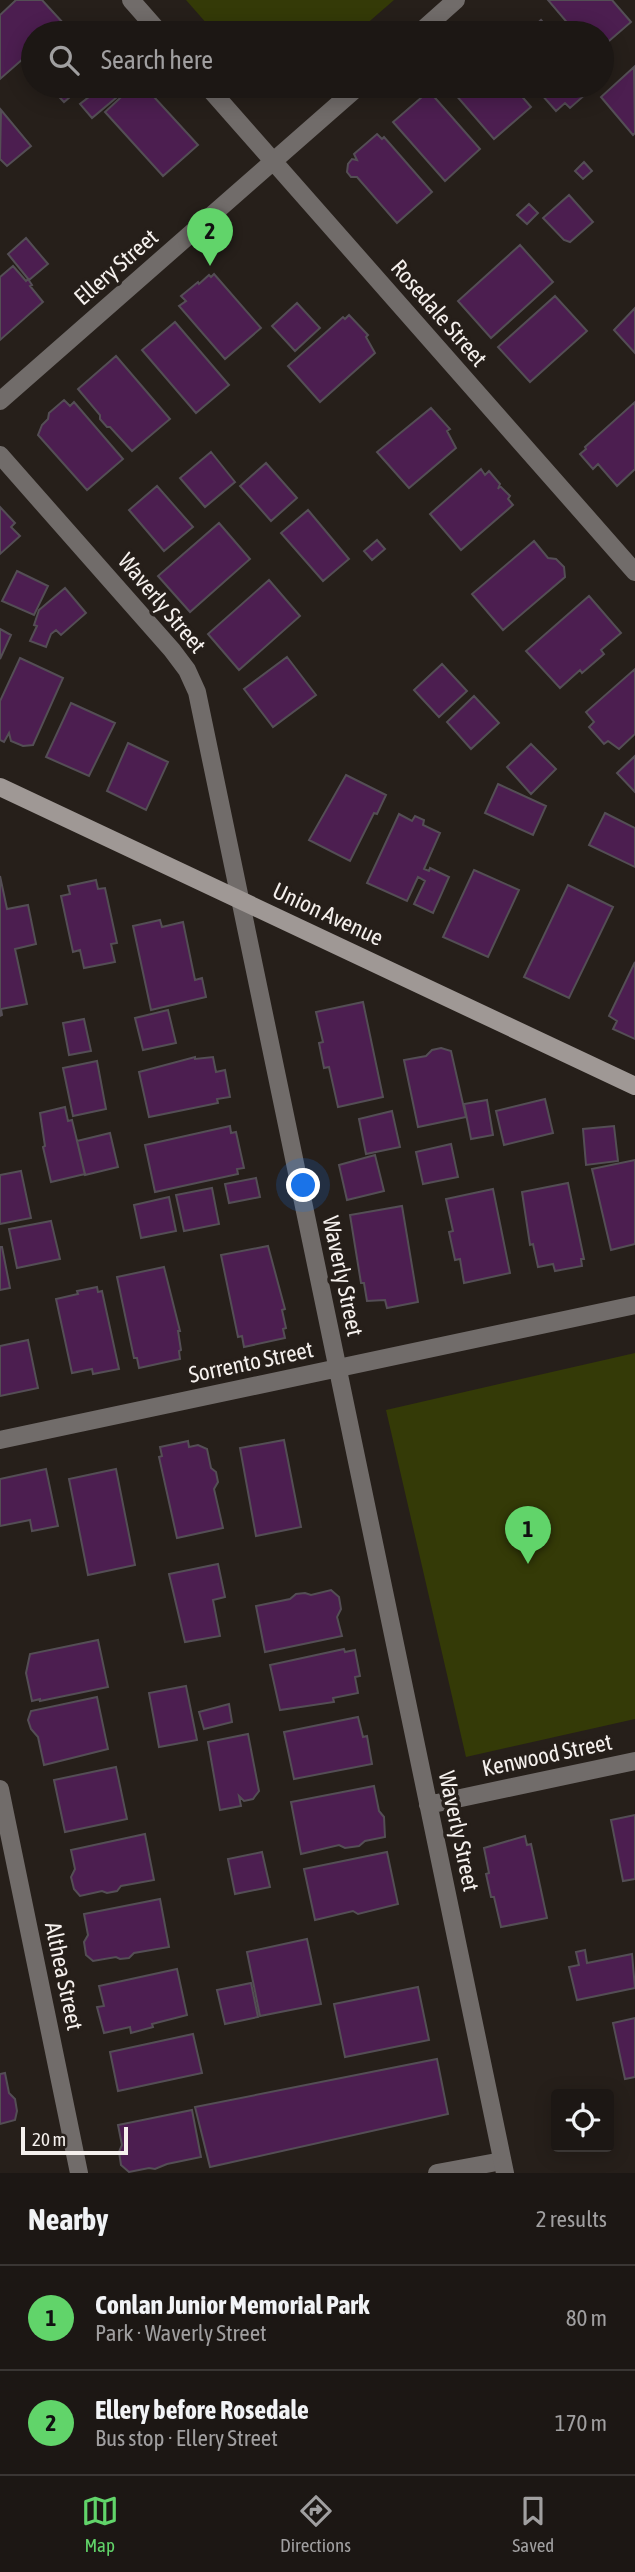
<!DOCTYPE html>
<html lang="en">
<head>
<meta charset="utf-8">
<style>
	body { margin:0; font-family:"Asap Condensed",sans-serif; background:#292422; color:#f1f3f6 }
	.controls { position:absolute; right:21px; bottom:21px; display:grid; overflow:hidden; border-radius:7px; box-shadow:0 4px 18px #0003 }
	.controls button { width:63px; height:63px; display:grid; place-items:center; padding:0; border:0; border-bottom:2px solid #3a3634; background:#1c1714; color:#f1f3f6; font:35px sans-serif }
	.scale { position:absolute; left:21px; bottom:18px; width:107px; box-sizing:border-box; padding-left:7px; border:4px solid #f5f0ed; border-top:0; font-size:19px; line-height:24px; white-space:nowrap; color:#f5f0ed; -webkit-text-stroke:5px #261f1a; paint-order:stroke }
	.you { position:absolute; left:304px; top:1186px; width:24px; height:24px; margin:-18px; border:5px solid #fff; border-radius:50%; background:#1a73e8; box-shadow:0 0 0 10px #1a73e833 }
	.badge { display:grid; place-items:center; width:46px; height:46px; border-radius:50%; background:#61d46a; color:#111; font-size:23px; font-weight:700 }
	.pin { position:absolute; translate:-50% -58px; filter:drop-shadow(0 2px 4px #0008) }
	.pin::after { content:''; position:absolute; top:37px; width:24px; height:21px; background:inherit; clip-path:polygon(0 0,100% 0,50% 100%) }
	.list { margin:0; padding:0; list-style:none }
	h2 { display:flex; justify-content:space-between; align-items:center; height:91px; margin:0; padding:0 28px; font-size:30px }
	h2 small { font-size:23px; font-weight:400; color:#a09fa0 }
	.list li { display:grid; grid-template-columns:46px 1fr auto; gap:21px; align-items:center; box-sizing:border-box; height:105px; padding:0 28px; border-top:2px solid #3a3634 }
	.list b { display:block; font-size:26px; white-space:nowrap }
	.list p { margin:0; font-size:23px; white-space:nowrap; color:#a09fa0 }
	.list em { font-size:23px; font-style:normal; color:#a09fa0 }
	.icon { flex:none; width:38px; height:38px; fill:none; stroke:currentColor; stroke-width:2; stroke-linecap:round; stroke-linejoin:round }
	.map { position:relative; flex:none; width:635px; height:2173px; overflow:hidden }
	.search { position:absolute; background:#1c1714; box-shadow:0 4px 18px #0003; left:21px; right:21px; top:21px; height:77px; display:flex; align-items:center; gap:18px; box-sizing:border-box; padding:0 24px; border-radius:38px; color:#a09fa0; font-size:26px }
	.sheet { height:301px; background:#1c1714 }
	nav { display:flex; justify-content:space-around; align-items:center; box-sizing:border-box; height:98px; border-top:2px solid #3a3634; background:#1c1714; font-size:19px; color:#a09fa0 }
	nav a { display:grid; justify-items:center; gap:4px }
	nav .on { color:#61d46a }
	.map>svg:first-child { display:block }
	.green { fill:#343a07 }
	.building { fill:#4c1e50; stroke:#544e55; stroke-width:2 }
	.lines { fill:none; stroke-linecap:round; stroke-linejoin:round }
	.service { stroke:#716c6a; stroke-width:18 }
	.minor { stroke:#716c6a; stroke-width:18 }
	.secondary { stroke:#9f9895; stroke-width:18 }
	.labels { text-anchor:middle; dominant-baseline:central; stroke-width:7; stroke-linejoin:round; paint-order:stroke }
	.street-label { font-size:23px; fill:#f5f0ed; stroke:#261f1a }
</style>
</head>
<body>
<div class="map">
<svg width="635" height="2173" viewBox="0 0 635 2173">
	<rect width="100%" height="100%" fill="#261f1a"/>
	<path class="green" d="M186,0H394L356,33H215Z
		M635,1353V1719L466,1757L386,1410Z"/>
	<path class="building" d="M16,0H42L64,24L53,33H33V50L0,79V15Z
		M548,0H612L631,22L602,47V33H576Z
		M541,20L552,33H520L526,28L529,31Z
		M634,67L635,133L633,135L601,97Z
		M49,86H83L64,102Z
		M103,86H108L117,97L92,118L80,104Z
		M133,86H144L198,145L163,176L105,112Z
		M448,86H513L531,107L494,139Z
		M534,86H585L583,88L587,93L570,108L565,103L556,111Z
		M429,91L480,149L445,181L393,122Z
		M1,110L31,146L7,166L0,159Z
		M377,134L382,139L384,137L432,192L397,223L357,177H351L347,172L348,164L352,159L357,160L354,154Z
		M584,162L592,171L583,179L575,171Z
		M569,195L593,222L570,242L564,240L543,218Z
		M529,204L538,213L527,224L517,215Z
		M26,238L48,264L29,280L8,254Z
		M520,245L553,282L491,338L458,301Z
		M13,266L26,281L28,279L32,285L30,286L43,302L0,340V277Z
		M214,274L261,328L225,359L179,306L186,301L181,296L198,282L199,284L209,275L211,277Z
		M555,296L587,331L530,382L498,347Z
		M297,303L320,328L295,351L272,326Z
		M635,308V353L614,330Z
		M349,315L368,335L366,337L375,353L320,402L288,366L343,317L345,319Z
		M175,322L229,385L196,413L142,350Z
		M116,356L170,419L132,451L110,427H107L100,419V415L78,389Z
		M64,400L70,406L74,402L123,459L87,490L38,435L42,425L48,419L49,413Z
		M635,402V469L617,486L598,464L593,469L580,454L586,449L585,447Z
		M431,408L450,429L447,431L456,448L409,488L377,452Z
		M211,452L235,482L205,507L180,478Z
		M266,463L297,498L271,521L240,486Z
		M481,469L485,475L489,471L500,484L498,489L500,486L510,496L508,499L513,505L461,550L430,514Z
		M157,486L193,527L164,551L129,510Z
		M0,507L15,523L11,527L20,536L0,554Z
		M308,510L349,559L323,581L281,533Z
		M219,523L250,559L190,612L158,576Z
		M377,540L385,549L372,560L364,551Z
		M534,541L548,558L556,559L564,567L565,577L503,630L472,594Z
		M17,571L48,586L34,615L2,601Z
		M269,580L300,616L239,670L208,634Z
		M65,588L86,613L61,635L56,630L51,634L46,647L30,641L37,626L34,625L39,610Z
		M589,596L621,633L601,650L604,654L582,673L580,670L560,688L526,651Z
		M0,629L11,635L0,659Z
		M287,657L316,695L273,727L244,689Z
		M20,658L63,678L33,745L23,746L11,741L9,733L4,742L0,740V701Z
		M442,664L467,691L439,717L414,690Z
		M635,669V734L619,749L608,741L604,744L589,727L594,722L586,712Z
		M474,696L499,723L471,749L447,722Z
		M71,703L115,723L89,776L46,757Z
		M128,743L168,762L146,810L107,791Z
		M531,744L556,769L531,794L507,767Z
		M635,756V792L617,773Z
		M346,775L386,795L377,814L374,813L350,861L309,840Z
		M498,784L546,806L533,835L485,813Z
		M605,813L635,828V867L589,845Z
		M399,814L412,821L415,816L424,820L423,825L440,833L424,869L429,871L430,868L449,877L433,913L414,904L425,881L418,877L407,901L367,883Z
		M474,870L519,890L488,957L443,937Z
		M0,876L7,909L28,905L36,944L15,949L27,1004L1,1009L2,1015L0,1016Z
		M96,880L98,889L105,888L117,943L111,944L115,962L84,968L80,950L73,952L61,896L70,894L68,886Z
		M568,885L613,907L569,998L524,977Z
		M160,920L162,927L183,922L195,980L202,978L206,997L151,1010L133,926Z
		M635,962V1039L613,1029L617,1021L609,1016Z
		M363,1002L383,1097L338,1107L329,1067L324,1068L319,1043L323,1042L316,1012Z
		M168,1010L176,1043L143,1050L135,1018Z
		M84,1019L91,1051L69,1055L63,1023Z
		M441,1048L451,1051L466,1117L418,1127L404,1060L426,1056L432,1050Z
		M195,1057V1059L213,1057L216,1072L225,1070L230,1097L217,1099L218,1103L149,1117L139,1072Z
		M97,1061L106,1109L73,1116L63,1068Z
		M545,1099L553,1133L504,1145L496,1111Z
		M487,1100L493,1135L471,1139L464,1104Z
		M65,1107L68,1121L72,1120L85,1174L51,1182L43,1147L45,1146L40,1113Z
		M392,1111L400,1147L366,1154L359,1119Z
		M230,1126L231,1133L236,1132L244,1168L237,1169L238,1174L155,1192L145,1145Z
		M614,1126L618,1161L586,1165L583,1129Z
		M110,1133L118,1167L85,1175L77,1141Z
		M451,1144L458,1177L423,1184L416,1152Z
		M375,1155L384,1191L347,1200L339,1165Z
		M635,1160V1244L611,1250L592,1169Z
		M21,1171L31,1218L0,1224V1175Z
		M256,1178L260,1197L229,1203L225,1184Z
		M568,1183L584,1259H581L582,1266L555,1271L553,1264L538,1267L533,1244L530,1245L522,1192Z
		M212,1188L219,1224L184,1231L176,1195Z
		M493,1189L510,1273L464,1283L460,1259L455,1260L449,1232L453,1231L446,1199Z
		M169,1197L176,1231L141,1238L134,1205Z
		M402,1206L418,1302L387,1308L385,1300L367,1301L364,1283H361L350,1215Z
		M51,1221L60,1259L17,1268L9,1229Z
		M268,1246L285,1309L282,1310L286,1328L283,1329L285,1338L244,1347L242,1336L238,1337L221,1255Z
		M0,1247H2L10,1288L0,1290Z
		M164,1267L180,1331H178L181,1350L179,1351L180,1359L139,1368L137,1358H134L117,1277Z
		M97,1287L98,1292L102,1291L119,1369L93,1374L92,1369L72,1373L56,1299L78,1294L77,1291Z
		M28,1340L38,1388L0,1396V1346Z
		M284,1440L301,1527L256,1536L240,1448Z
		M188,1441L189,1447L198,1445L207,1449L211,1468L216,1472L218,1482L214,1489L223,1528L177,1538L159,1457L162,1456L160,1447Z
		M46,1469L58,1526L32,1531L30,1520L0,1526V1479Z
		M116,1469L135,1565L88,1575L69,1479Z
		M218,1564L225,1597L213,1600L220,1636L185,1642L169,1574Z
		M331,1590L339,1597L341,1609L337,1617L342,1636L265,1652L256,1606L290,1599L296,1594L305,1593L311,1595Z
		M98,1640L108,1687L40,1701V1699L32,1701L26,1673L30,1654Z
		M344,1649L345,1652L355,1650L360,1676L355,1677L358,1693L333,1698L334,1702L280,1710L270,1665Z
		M186,1686L197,1740L159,1747L149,1693Z
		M97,1697L108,1749L44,1765L38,1737L31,1729L28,1720L31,1711Z
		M229,1704L232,1722L204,1729L199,1712Z
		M358,1717L363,1737L367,1736L372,1764L294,1779L284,1732Z
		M248,1734L259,1791L253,1799L244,1801L239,1796L241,1806L220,1810L208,1742Z
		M116,1767L127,1819L65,1832L54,1780Z
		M374,1786L379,1811L384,1817L385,1837L365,1841L359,1846L345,1848L339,1845L301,1854L291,1802Z
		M635,1815V1879L623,1881L611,1820Z
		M145,1834L154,1880L121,1886L117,1891L107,1893L102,1891L80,1896L74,1889L71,1877L75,1869L71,1850Z
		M525,1836L527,1845L531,1844L547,1918L501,1927L494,1897H491L486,1874L489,1873L484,1848Z
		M262,1852L270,1887L235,1894L228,1859Z
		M387,1852L398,1904L358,1914L353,1911L315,1920L304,1869Z
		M160,1899L169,1947L134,1953L129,1958L120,1959L116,1957L93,1961L86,1955L84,1942L88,1935L84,1914Z
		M307,1939L321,2004L260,2016L247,1952Z
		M585,1950L587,1963L632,1954L635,1988L577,2000L569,1967L579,1965L576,1952Z
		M177,1969L187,2015L152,2024L153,2027L131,2033L130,2027L104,2033L97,2007L104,2006L99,1986Z
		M251,1983L258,2017L225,2024L217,1990Z
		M418,1987L429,2040L345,2057L334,2004Z
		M635,2018V2077L625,2079L613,2023Z
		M193,2034L202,2073L118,2091L110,2052Z
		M437,2059L448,2114L210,2167L195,2107Z
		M5,2073L9,2093L15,2099L17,2111L15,2120L0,2124V2074Z
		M192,2110L201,2157L167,2164L155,2169L149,2168L129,2172L121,2165L119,2152L122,2145L118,2125Z"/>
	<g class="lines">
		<path class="service" d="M437,2173L502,2161"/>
		<path class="minor" d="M131,0L160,33
			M419,33L456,0
			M207,86L635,572
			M0,401L359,86
			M0,455L172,650L187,670L197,692L505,2173
			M0,1440L635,1305
			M0,1789L79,2173
			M428,1805L635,1761"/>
		<path class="secondary" d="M0,787L635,1086"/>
	</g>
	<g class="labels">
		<g class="street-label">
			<text transform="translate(116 267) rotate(-41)">Ellery Street</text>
			<text transform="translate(439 313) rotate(49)">Rosedale Street</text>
			<text transform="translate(162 603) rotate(50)">Waverly Street</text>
			<text transform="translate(328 914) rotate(25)">Union Avenue</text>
			<text transform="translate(343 1276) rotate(78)">Waverly Street</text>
			<text transform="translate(251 1362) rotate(-12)">Sorrento Street</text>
			<text transform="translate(547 1755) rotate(-12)">Kenwood Street</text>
			<text transform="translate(459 1831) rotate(78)">Waverly Street</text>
			<text transform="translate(64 1976) rotate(78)">Althea Street</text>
		</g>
	</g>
</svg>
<div class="controls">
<button><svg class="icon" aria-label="locate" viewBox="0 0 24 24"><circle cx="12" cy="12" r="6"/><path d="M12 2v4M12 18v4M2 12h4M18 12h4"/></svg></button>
</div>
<div class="scale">20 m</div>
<div class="you"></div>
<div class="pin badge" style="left:528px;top:1564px">1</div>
<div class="pin badge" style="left:210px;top:266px">2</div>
<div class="search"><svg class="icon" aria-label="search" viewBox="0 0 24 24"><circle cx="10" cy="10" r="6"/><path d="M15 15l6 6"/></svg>Search here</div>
</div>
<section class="sheet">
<h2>Nearby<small>2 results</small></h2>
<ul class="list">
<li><span class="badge">1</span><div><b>Conlan Junior Memorial Park</b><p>Park · Waverly Street</p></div><em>80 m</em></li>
<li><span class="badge">2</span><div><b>Ellery before Rosedale</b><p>Bus stop · Ellery Street</p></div><em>170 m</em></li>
</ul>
</section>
<nav>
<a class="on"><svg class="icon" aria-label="map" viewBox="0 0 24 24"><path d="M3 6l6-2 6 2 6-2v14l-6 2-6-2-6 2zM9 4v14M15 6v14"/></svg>Map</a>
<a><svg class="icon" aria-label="directions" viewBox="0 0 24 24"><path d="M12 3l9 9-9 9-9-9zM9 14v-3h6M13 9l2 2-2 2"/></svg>Directions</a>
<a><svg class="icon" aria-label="saved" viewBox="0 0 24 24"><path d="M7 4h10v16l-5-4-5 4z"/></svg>Saved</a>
</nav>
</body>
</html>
